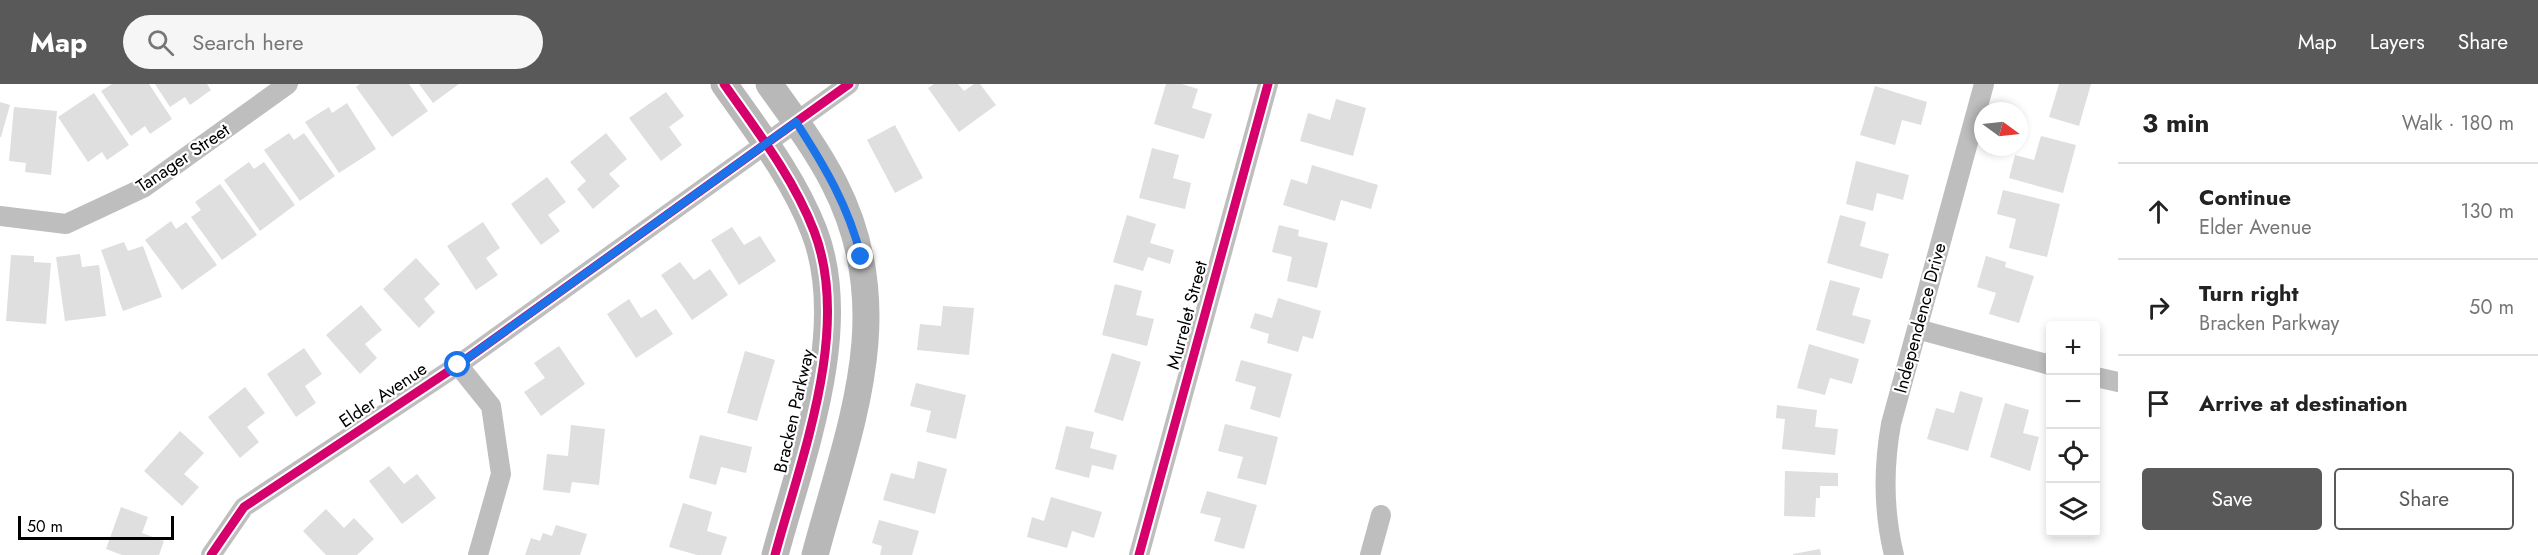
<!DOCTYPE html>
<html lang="en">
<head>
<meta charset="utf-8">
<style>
	body { margin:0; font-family:Jost,sans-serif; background:#f6f6f6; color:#222 }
	.controls { position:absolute; right:18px; bottom:18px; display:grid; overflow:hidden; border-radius:6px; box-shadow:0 3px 9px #0003 }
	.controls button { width:54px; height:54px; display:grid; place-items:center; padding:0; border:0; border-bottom:2px solid #e0e0e0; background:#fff; color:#222; font:30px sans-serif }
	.compass { position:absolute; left:1974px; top:18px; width:54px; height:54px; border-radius:50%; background:#fff; box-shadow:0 3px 9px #0003; rotate:105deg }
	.scale { position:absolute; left:18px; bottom:15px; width:156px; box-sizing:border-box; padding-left:6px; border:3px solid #000; border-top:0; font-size:16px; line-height:21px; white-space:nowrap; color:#000; -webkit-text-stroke:4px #fff; paint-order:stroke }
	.stop { position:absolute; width:18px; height:18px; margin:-14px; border:4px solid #1a73e8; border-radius:50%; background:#fff }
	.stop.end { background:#1a73e8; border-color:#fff; box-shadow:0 2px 6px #0008 }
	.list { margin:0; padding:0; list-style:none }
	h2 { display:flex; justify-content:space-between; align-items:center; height:78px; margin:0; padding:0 24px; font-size:26px }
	h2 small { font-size:20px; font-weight:400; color:#767676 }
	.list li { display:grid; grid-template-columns:39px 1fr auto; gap:18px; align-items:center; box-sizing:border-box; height:96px; padding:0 24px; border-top:2px solid #e0e0e0 }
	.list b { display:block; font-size:22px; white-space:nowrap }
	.list p { margin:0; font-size:20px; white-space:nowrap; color:#767676 }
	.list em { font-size:20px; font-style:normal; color:#767676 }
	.actions { display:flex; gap:12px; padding:18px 24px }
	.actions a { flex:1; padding:14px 0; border:2px solid #595959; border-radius:6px; text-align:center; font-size:21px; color:#595959 }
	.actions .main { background:#595959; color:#fff }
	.icon { flex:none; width:33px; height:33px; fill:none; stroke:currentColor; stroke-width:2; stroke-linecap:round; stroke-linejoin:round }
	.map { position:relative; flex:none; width:2118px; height:471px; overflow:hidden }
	header { display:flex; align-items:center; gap:36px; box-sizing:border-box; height:84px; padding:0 30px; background:#595959; color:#fff }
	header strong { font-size:28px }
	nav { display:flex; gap:33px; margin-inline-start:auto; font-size:21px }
	.search { width:420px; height:54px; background:#f6f6f6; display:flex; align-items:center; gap:15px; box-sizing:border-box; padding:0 21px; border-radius:33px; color:#767676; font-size:22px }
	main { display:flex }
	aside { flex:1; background:#fff }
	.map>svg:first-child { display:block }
	.building { fill:#dfdfdf }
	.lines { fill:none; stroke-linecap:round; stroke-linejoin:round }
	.street { stroke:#bebebe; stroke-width:20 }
	.secondary { stroke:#b8b8b8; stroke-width:27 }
	.cycleway-casing { stroke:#fff; stroke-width:13 }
	.cycleway { stroke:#d6006c; stroke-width:9 }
	.route { stroke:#1a73e8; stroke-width:8 }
	.labels { text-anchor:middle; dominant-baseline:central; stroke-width:4.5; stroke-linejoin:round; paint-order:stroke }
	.street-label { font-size:18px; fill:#000; stroke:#fff }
</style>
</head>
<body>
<header>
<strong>Map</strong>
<div class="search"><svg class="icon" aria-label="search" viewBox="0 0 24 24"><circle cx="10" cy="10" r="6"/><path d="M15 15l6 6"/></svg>Search here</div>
<nav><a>Map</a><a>Layers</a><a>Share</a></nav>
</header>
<main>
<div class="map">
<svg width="2118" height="471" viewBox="0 0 2118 471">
	<rect width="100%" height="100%" fill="#fff"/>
	<path class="building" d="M112,0H149L172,35L150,50L145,42L131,52L101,7Z
		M155,0H207L211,6L190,21L185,13L170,23Z
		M360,0H409L428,27L392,53L356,3Z
		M419,0H459L433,19Z
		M934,0H958L964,7L974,0H980L996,21L959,48L928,4Z
		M1166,0H1182L1198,5L1192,24L1212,30L1204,55L1154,40Z
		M2059,0H2091L2079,42L2049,33Z
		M1875,2L1927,18L1921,41L1902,36L1895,61L1860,51Z
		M666,8L684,32L669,43L682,61L661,77L629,34Z
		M94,9L129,61L107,76L102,68L88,78L58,33Z
		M1336,15L1366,24L1353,72L1300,57L1308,29L1330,36Z
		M0,18L10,21L1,53H0Z
		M347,19L376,65L339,89L305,38L329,23L332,29Z
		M14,23L57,27L51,91L25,88L26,79L9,77Z
		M895,41L923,94L895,109L867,56Z
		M289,49L294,56L304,49L335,92L300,117L264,66Z
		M606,49L627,75L609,90L620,102L593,125L577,105L586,97L570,78Z
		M2041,52L2076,61L2063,109L2009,94L2015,71L2034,76Z
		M1152,64L1179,71L1173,94L1191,99L1185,125L1139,114Z
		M1856,77L1909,91L1903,116L1877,109L1873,127L1846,120Z
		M249,78L254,85L264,78L295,121L260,147L224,96Z
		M1312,81L1378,101L1371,125L1341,116L1335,137L1283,121L1291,95L1307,100Z
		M547,93L566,118L548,131L560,147L541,161L511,120Z
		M220,100L257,151L222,176L191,133L201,126L195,118Z
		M2003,106L2060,120L2047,173L2009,164L2016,135L1997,130Z
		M1127,131L1156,140L1150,159L1174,166L1170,180L1148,173L1143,187L1113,178Z
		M1840,131L1866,138L1860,162L1889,170L1882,195L1827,179Z
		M171,137L176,145L186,138L217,181L182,206L145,156Z
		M483,138L500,164L486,174L498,191L476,206L447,162Z
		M1279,141L1299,146L1298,152L1328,159L1317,204L1287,197L1292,173L1272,168Z
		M732,143L744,161L760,152L776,177L739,201L711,156Z
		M124,158L128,167L143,162L162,213L123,227L101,166Z
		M80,170L82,183L99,181L106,232L65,237L56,173Z
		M11,171L34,172V178L51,179L46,240L6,237Z
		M1986,172L2006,178L2005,183L2034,192L2019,239L1989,230L1996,209L1977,203Z
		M416,174L440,200L424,215L435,228L419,244L383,205Z
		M680,178L694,196L710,185L728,211L692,236L661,191Z
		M1830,196L1860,204L1852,231L1871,236L1864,260L1816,246Z
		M1115,200L1142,207L1136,231L1154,235L1147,262L1102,251Z
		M1278,214L1321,227L1313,255L1303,252L1298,268L1267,259L1269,250L1250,244L1255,229L1272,234Z
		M629,215L641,234L656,225L673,250L636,274L607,230Z
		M361,221L382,246L365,260L377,274L360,290L326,251Z
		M943,222L974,224L969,271L917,266L920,240L941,242Z
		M1809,260L1859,275L1852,300L1830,294L1825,311L1797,304Z
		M559,262L585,300L541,332L524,308L545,294L534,279Z
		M304,264L322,290L305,302L316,319L296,333L267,290Z
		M745,267L775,276L757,337L727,329Z
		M1112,269L1141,278L1123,337L1094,328Z
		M1241,276L1292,290L1280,334L1250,325L1256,303L1235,297Z
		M916,299L966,311L956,355L926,348L931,327L910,322Z
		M245,303L265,329L247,343L259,358L240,374L208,333Z
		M1960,307L1983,314L1968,367L1927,355L1936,324L1954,329Z
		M2005,319L2029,326L2023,349L2039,353L2030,387L1990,373Z
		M1777,321L1817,326L1815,343L1838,345L1835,371L1782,365L1785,335L1776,334Z
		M1225,340L1278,353L1266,401L1237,394L1243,373L1218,367Z
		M571,341L605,345L599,401L572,398L570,409L543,406L547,370L568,372Z
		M1066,342L1094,348L1090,364L1117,371L1113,386L1092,381L1089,394L1055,385Z
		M180,347L204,369L184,390L199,403L182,422L144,387Z
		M700,351L752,363L746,389L721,383L716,401L689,394Z
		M918,377L947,385L935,430L883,416L891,389L914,395Z
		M389,382L404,400L417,390L436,414L402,440L369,397Z
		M1785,387L1838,389V402H1820V414H1816L1815,433L1784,432Z
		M1207,407L1257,421L1244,465L1214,457L1221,434L1200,429Z
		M1051,413L1102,428L1094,454L1072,447L1067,464L1027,453L1032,433L1044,437Z
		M683,419L712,428L707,447L727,453L721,471H697L669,463Z
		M121,423L148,433L142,449L164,457L159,471H122L106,465Z
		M326,425L344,444L354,434L374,455L357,471H326L303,447Z
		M879,436L919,447L912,471H880L882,462L872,459Z
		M556,441L587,450L580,471H525L531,454L540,457L543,449L552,452Z
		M1820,465L1821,471H1793V470Z"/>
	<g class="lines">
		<path class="street" d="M0,132L66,140L143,104L288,0
			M1917,245L2050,281
			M458,281L491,322L501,390L478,471
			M2096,293L2118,298
			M211,471L244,423L458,281L849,0
			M1139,471L1268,0
			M1370,471L1381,431
			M1894,471C1883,426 1883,385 1891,340L1984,0"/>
		<path class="secondary" d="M724,0C757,47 793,93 814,147C852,245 801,374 775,471
			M769,0C792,32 816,64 834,99C900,227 849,343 815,471"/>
		<g class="cycleway-casing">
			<path id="cycleway" d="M724,0C757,47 793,93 814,147C852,245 801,374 775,471
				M211,471L244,423L458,281L849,0
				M1139,471L1268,0"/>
		</g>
		<use href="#cycleway" class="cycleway"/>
	</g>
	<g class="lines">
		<path class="route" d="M458,281L796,38C824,81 849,123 861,173"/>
	</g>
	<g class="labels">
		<g class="street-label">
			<text transform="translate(183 74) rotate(-34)">Tanager Street</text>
			<text transform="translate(1187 231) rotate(-75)">Murrelet Street</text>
			<text transform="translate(1920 234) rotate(-75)">Independence Drive</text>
			<text transform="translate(383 311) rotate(-34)">Elder Avenue</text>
			<text transform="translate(794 327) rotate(-77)">Bracken Parkway</text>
		</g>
	</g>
</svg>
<div class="controls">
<button>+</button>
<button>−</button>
<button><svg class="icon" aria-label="locate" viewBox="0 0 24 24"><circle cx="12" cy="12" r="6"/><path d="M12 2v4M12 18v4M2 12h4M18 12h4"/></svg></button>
<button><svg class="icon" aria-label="layers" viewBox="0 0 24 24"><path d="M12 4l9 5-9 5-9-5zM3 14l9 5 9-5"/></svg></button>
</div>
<svg class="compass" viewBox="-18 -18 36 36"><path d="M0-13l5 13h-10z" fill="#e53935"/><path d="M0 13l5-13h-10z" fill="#767676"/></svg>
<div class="scale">50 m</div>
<div class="stop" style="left:458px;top:281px"></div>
<div class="stop end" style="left:861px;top:173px"></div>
</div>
<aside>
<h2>3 min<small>Walk · 180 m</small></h2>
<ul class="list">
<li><svg class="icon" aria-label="ahead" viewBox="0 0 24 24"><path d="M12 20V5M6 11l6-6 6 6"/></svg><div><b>Continue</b><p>Elder Avenue</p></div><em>130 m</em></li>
<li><svg class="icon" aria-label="right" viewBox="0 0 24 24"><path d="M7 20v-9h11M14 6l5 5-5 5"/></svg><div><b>Turn right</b><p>Bracken Parkway</p></div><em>50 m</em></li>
<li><svg class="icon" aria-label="arrive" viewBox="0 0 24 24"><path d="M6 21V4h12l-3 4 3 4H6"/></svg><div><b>Arrive at destination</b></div></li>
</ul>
<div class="actions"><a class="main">Save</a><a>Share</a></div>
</aside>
</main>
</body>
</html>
